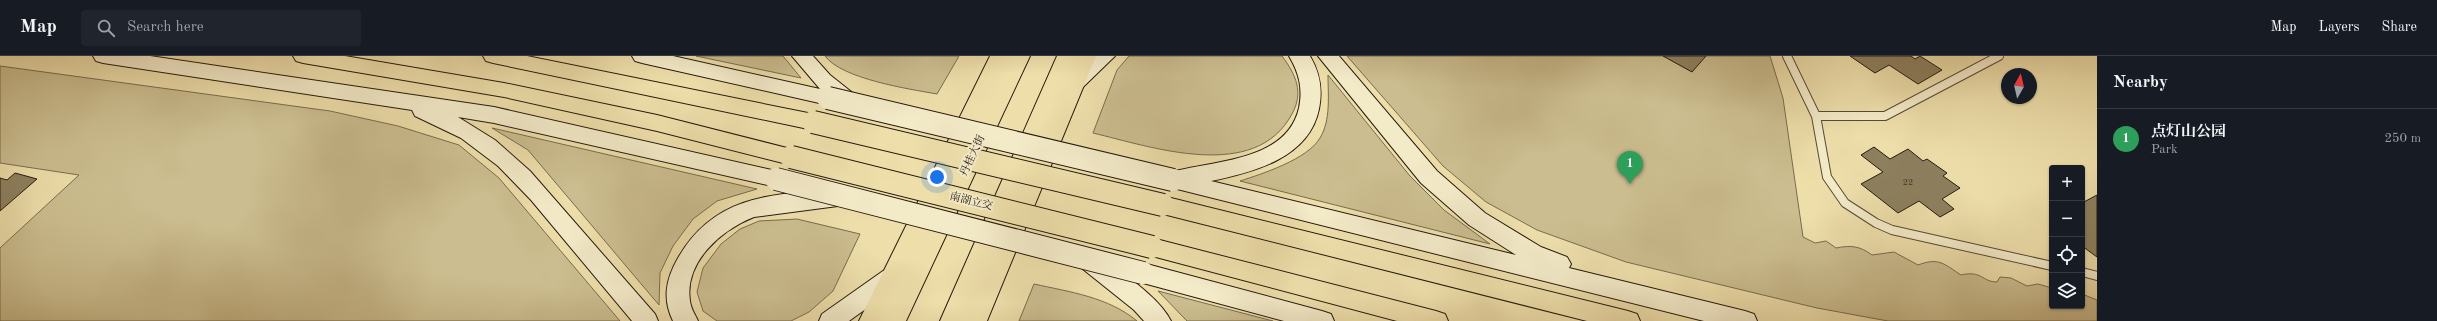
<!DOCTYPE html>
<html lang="en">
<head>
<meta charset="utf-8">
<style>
	body { margin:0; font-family:"Old Standard TT","Noto Serif SC",serif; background:#20242c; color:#f1f3f6 }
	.controls { position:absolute; right:12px; bottom:12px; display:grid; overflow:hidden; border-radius:4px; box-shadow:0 1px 3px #0004 }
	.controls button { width:36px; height:36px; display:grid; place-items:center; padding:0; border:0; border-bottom:1px solid #363941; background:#171b24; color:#f1f3f6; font:20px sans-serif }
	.compass { position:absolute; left:2001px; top:12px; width:36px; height:36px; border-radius:50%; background:#171b24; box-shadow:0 1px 3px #0004; rotate:8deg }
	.you { position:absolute; left:937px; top:121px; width:14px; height:14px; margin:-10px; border:3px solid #fff; border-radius:50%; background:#1a73e8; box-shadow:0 0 0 6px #1a73e833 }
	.badge { display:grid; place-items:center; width:26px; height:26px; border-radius:50%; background:#c59692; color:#fff; font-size:13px; font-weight:700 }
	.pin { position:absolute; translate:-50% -33px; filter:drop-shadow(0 1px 2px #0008) }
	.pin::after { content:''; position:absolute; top:21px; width:14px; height:12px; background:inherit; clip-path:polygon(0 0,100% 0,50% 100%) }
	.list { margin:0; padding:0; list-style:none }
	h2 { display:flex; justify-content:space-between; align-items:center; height:52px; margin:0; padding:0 16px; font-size:17px }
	h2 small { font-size:13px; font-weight:400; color:#9ea1a6 }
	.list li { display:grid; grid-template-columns:26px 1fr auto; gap:12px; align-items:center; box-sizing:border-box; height:60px; padding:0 16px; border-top:1px solid #363941 }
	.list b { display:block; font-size:15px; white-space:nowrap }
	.list p { margin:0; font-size:13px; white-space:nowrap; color:#9ea1a6 }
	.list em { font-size:13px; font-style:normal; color:#9ea1a6 }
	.icon { flex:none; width:22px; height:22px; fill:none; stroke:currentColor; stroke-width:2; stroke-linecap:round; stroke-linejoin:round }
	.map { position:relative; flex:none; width:2097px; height:265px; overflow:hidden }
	header { display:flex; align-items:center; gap:24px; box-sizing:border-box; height:56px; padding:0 20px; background:#171b24; border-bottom:1px solid #363941 }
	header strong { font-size:19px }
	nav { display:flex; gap:22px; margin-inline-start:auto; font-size:14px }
	.search { width:280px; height:36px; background:#20242c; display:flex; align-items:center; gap:10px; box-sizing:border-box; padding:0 14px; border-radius:4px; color:#9ea1a6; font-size:15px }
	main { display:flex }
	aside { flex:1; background:#171b24 }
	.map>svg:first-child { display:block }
	.green { fill:#cbbd8f; stroke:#786c4e }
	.building { fill:#8d805f; stroke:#241a0d }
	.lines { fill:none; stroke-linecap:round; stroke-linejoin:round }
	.lane-casing { stroke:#564b34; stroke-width:10 }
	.secondary-casing { stroke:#241a0d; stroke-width:2 }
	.primary-casing { stroke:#241a0d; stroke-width:2 }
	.highway-casing { stroke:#241a0d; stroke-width:2 }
	.lane { stroke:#f3eac8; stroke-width:8 }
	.secondary { fill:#f3eac8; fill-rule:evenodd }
	.primary { fill:#eddeaa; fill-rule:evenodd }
	.highway { fill:#eddeaa; fill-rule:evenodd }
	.secondary-bridge-casing { stroke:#241a0d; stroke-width:24; stroke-linecap:butt }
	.highway-bridge-casing { stroke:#241a0d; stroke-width:24; stroke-linecap:butt }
	.secondary-bridge { stroke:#f3eac8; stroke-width:22 }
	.highway-bridge { stroke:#eddeaa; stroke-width:22 }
	.labels { text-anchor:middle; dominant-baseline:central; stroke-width:4; stroke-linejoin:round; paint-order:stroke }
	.number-label { font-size:9px; fill:#3e3422 }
	.street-label { font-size:11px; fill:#241a0d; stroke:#f3eac8 }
</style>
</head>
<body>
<header>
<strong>Map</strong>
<div class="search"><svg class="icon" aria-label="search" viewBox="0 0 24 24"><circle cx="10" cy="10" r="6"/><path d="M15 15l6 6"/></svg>Search here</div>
<nav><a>Map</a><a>Layers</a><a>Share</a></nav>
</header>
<main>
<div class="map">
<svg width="2097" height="265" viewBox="0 0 2097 265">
	<rect width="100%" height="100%" fill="#eddeaa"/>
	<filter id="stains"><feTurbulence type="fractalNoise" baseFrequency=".005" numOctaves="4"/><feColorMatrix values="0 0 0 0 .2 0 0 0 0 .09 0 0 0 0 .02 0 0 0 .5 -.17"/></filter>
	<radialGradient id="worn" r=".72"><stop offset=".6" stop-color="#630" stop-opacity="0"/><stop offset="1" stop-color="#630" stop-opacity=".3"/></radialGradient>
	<path class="green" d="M696,0H783L801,22Z
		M825,0H959L937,38C909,33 842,23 825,0Z
		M1129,0H1282C1296,19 1304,36 1292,58C1255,127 1152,91 1093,77L1117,14Z
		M1347,0H1770L1783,42L1803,181L1815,187L1826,185L1836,192C1851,189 1860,190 1872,199L1894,196L1918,209C1939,201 1944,208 1961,219C1982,214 1982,226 1997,226L2000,221L2011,222L2027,230L2038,228L2052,232V250H2082V238L2097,244V265H1888L1817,252L1626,206L1537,174L1486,146L1443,110Z
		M0,10L330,55L398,70L459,89L499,122L620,265H0V192L79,119L0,107Z
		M1328,19L1410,120L1444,154L1490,188L1240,125C1262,118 1308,103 1320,82C1331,64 1328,39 1328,19Z
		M492,72L757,133L717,145L693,163L673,190L660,217L659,249L528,94Z
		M797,163L860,178L833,235L809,256L791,265H717L703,255L697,236L703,212L721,188L740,173L759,165Z
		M1034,228C1070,236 1108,241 1137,265H1019Z
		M1158,235L1273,265H1187Z"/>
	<path class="building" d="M1663,0H1706L1692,16Z
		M1850,0H1911L1915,3L1920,0L1942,14L1918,28L1889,9L1875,17Z
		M1874,91L1890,103L1908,93L1923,105L1927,103L1947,117L1943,120L1960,132L1942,143L1954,153L1940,161L1919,145L1898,157L1861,128L1883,116L1861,99Z
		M15,117L37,123L0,155V122L7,124Z
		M2097,139V201L2082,190V147Z"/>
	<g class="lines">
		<g class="lane-casing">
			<path id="lane" d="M1787,0L1816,60L1827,121L1845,147L1876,167L1892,174L2052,210
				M1816,60H1885L1999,0
				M2082,216L2097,220"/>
		</g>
		<g class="secondary-casing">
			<path id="secondary" d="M93,0H150L494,51L776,115L784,117L787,123L784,129L776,131L494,67L458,61L495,84L530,115L655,258L658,265H632L531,144L498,110L461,82L415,60L412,54L103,7L96,5Z
				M632,0H673L820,33L792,0H813L830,19L854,38L857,43L854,48L847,50L836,46L828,49L642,7L635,5Z
				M1092,0H1115L1081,33L1074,35L1067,33L1064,28Z
				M1289,0H1310C1320,17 1323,33 1319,53C1309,102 1254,116 1211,125L1516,199L1469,169L1421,127L1318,0H1339L1437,115L1485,157L1541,191L1567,201L1571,208L1569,212L1745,255L1754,258L1757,265H1704L1165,130L1162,124L1165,118C1208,104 1286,108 1299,52C1303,32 1299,17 1289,0Z
				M845,133L853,136L856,142L853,148L754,161C721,174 684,206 690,245C691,253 695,258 698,265H673C662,243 666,223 678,202C716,136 777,138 845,133Z
				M1087,194L1095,196C1118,215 1158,239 1171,265H1144L1134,254L1079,210L1075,203L1079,196Z
				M1143,207L1322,255L1331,258L1334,265H1284L1143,227L1135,224L1131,217L1135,210Z
				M891,212L899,215L903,222L899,229L849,265H819L822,258L883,215Z"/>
		</g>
		<g class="primary-casing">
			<path id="primary" d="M990,0H1010L1001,18L1010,0H1030L906,265H859Z
				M1057,0H1096L987,265H940Z"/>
		</g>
		<g class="highway-casing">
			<path id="highway" d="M293,0H345L504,27L657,59L791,93L799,95L802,101L799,107L791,109L657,75L504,41L303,7L296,5Z
				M483,0H527L813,58L820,61L823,66L820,71L813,74L493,7L486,5Z
				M1163,140L1628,255L1637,258L1640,265H1587L1163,158L1155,155L1152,149L1155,143Z
				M1152,182L1436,255L1445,258L1448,265H1397L1152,200L1144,198L1141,191L1144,184Z"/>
		</g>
		<use href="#lane" class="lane"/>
		<use href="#secondary" class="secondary"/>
		<use href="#primary" class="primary"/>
		<use href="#highway" class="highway"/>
		<g class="secondary-bridge-casing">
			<path id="secondary-bridge" d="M828,42L1173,124
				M776,123L1143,217"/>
		</g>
		<g class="highway-bridge-casing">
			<path id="highway-bridge" d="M813,66L1163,149
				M791,101L1152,191"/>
		</g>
		<use href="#secondary-bridge" class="secondary-bridge"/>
		<use href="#highway-bridge" class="highway-bridge"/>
	</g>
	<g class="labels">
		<g class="number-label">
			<text x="1908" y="126">22</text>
		</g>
		<g class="street-label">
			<text transform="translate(973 100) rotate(-65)">丹桂大街</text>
			<text transform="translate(971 146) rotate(14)">南湖立交</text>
		</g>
	</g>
	<rect width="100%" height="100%" filter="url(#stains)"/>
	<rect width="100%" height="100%" fill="url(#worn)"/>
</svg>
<div class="controls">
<button>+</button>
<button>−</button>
<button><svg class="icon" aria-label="locate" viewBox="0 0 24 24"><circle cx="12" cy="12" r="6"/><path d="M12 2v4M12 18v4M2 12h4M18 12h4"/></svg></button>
<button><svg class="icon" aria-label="layers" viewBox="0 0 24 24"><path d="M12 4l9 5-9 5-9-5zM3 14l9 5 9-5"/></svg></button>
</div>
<svg class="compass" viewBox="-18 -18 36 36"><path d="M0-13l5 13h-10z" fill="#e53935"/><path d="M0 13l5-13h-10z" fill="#9ea1a6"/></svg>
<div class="you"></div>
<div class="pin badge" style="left:1630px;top:128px;background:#2e9e5b">1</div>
</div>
<aside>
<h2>Nearby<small></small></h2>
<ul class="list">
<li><span class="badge" style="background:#2e9e5b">1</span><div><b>点灯山公园</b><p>Park</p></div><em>250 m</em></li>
</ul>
</aside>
</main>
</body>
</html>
